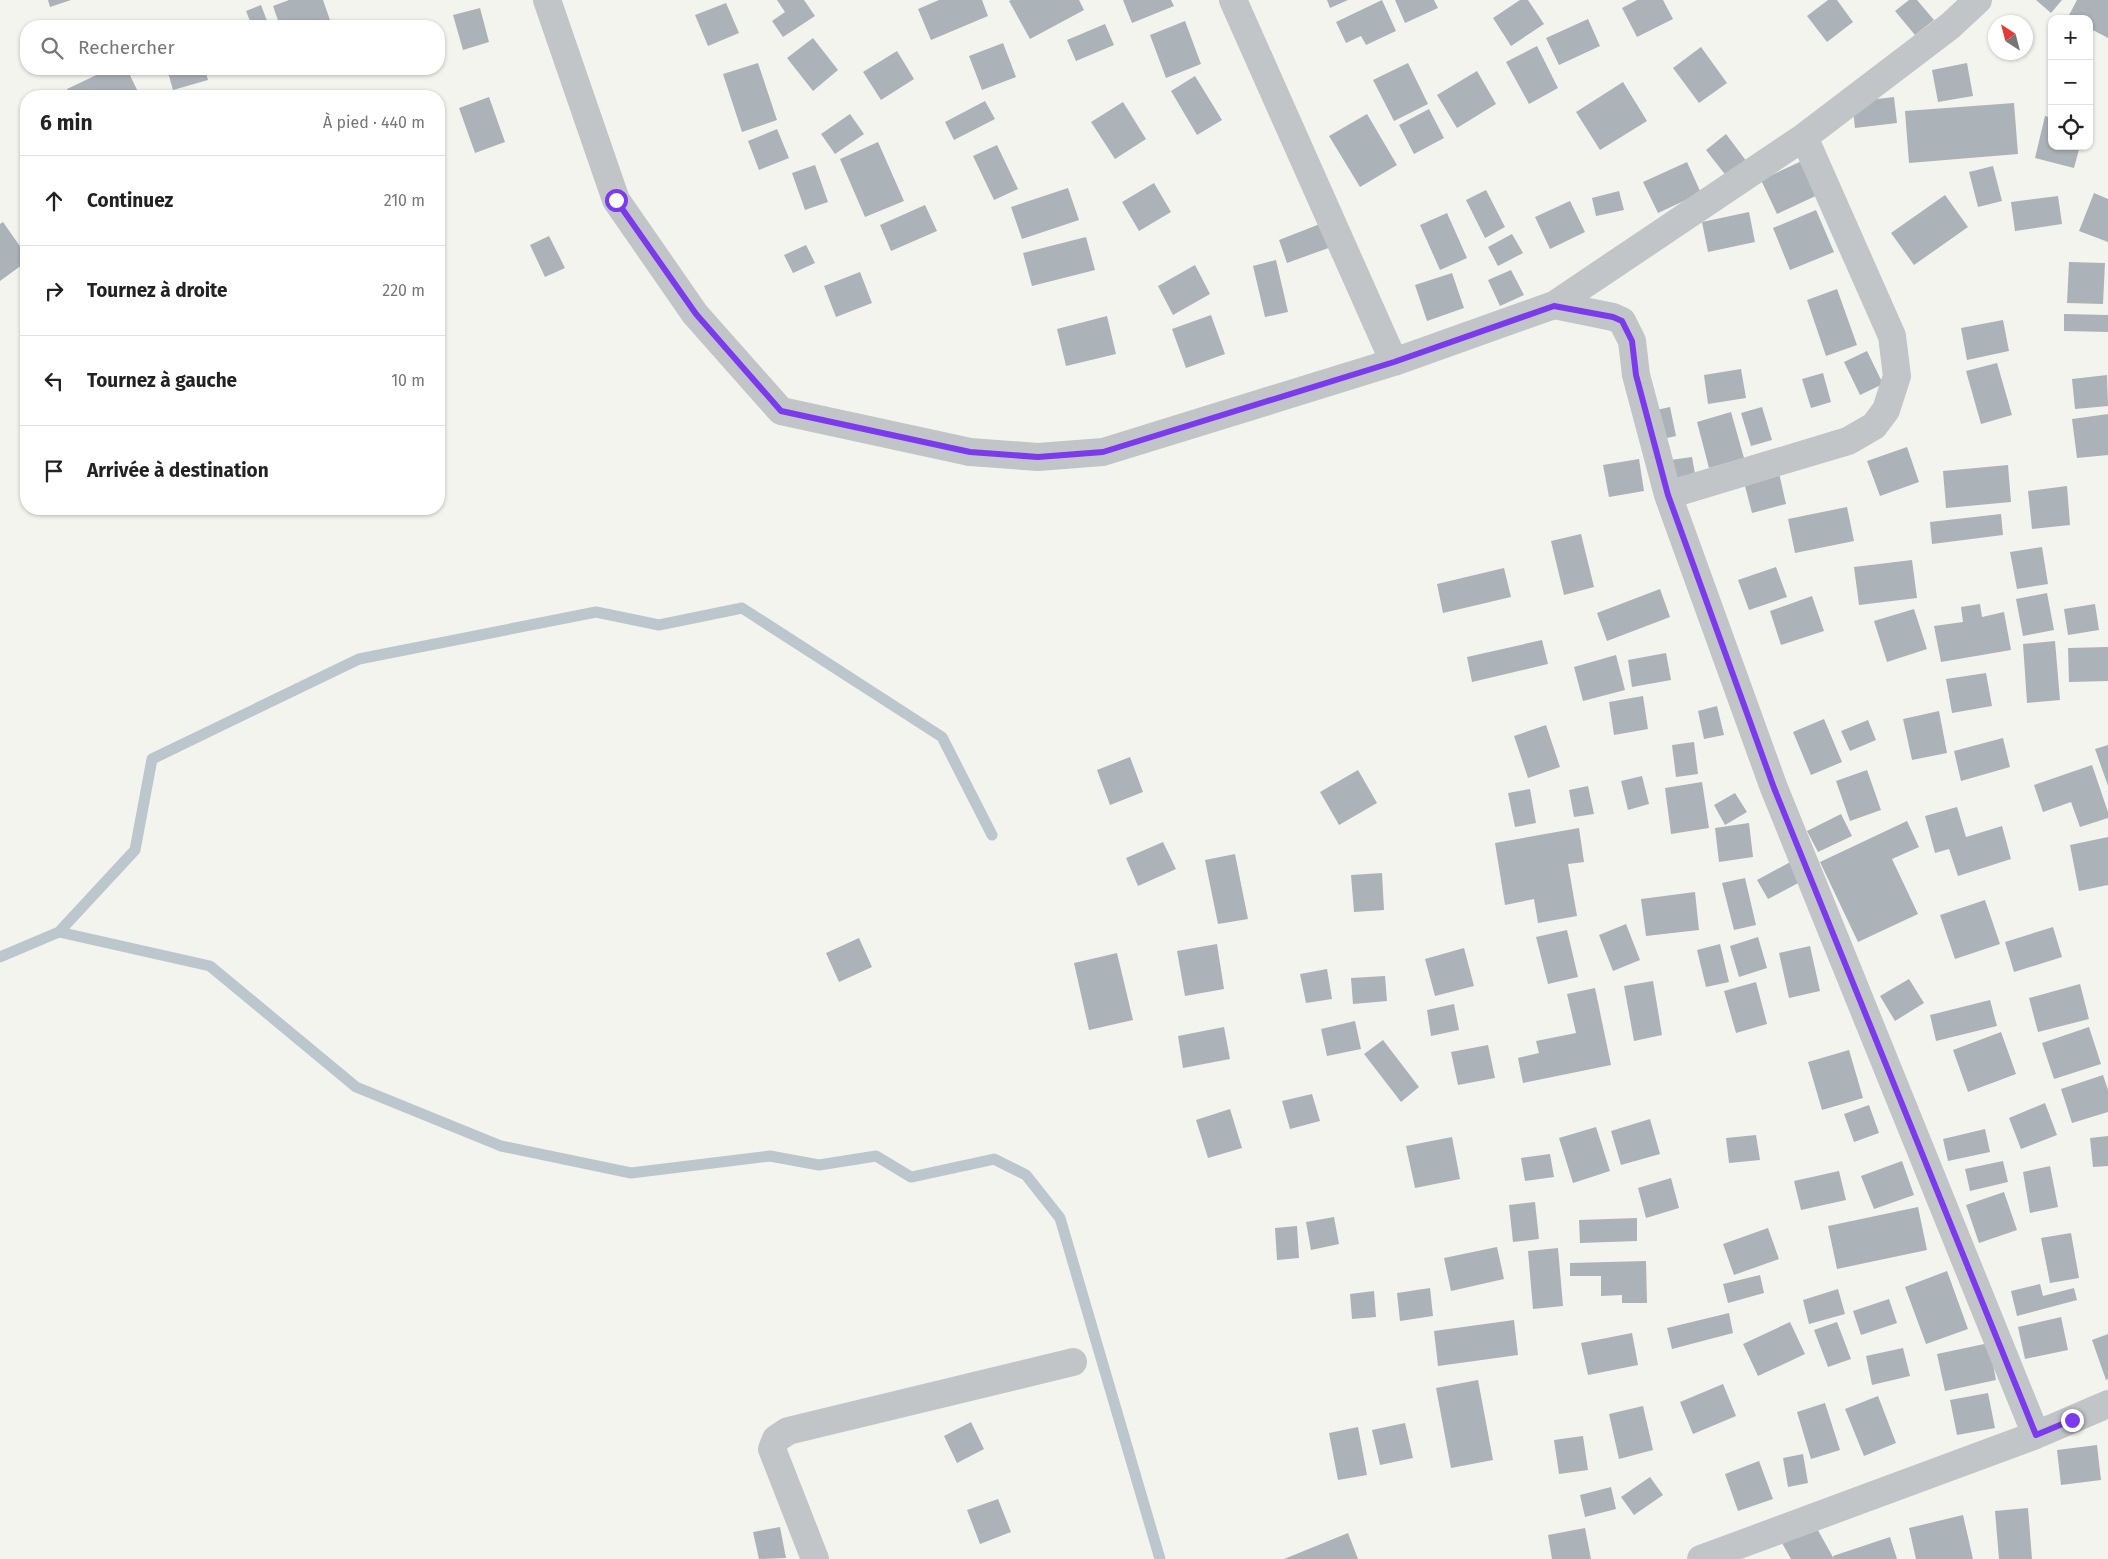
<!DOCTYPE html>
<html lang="fr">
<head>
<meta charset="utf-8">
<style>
	body { margin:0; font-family:"Fira Sans",sans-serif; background:#f2f2f2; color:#222 }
	.controls { position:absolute; right:15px; top:15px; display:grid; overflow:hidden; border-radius:10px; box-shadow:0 1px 4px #0004 }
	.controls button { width:45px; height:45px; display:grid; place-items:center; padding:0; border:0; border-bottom:1px solid #e0e0e0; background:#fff; color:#222; font:25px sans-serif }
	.compass { position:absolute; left:1988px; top:15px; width:45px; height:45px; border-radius:50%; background:#fff; box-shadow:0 1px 4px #0004; rotate:324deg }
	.stop { position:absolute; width:15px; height:15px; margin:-11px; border:4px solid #7c3aed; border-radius:50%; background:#fff }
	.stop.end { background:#7c3aed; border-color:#fff; box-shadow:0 1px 5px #0008 }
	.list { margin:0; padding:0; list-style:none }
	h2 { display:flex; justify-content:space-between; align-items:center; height:65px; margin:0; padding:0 20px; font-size:21px }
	h2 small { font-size:16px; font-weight:400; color:#767676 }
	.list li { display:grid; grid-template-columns:32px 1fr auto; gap:15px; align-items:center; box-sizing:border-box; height:90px; padding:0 20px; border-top:1px solid #e0e0e0 }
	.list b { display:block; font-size:19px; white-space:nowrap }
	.list em { font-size:16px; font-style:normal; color:#767676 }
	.icon { flex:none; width:28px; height:28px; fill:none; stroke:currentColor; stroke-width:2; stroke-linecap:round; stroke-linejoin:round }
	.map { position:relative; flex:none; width:2108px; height:1559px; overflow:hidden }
	.search { position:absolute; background:#fff; box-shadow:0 1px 4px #0004; left:20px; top:20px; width:425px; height:55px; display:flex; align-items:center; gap:12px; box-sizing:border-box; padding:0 18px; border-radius:20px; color:#767676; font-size:19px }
	.panel { position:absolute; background:#fff; box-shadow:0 1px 4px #0004; left:20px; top:90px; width:425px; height:425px; border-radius:20px }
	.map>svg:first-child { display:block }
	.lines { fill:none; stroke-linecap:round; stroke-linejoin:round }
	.stream { stroke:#bbc7cc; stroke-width:11 }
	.building { fill:#abb2b8 }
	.minor { stroke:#c1c5c8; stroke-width:28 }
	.route { stroke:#7c3aed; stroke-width:6 }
</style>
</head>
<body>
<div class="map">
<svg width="2108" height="1559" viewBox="0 0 2108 1559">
	<rect width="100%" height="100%" fill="#f4f4ef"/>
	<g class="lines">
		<path class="stream" d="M59,932L135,850L152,759L359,659L596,612L659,625L742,608L942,737L992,835
			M0,957L59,932L210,966L356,1087L501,1146L631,1173L770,1156L819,1165L876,1156L911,1177L994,1159L1026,1175L1060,1218L1160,1559"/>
	</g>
	<path class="building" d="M48,0H71L50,7Z
		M289,0H323L331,23L321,26H280L273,6Z
		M777,0H804L815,16L783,37L772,21L785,12Z
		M939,0H982L988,16L931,40L918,9Z
		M1011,0H1079L1084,10L1030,39L1009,1Z
		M1123,0H1171L1174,6L1132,23Z
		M1327,0H1348L1330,8Z
		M1382,0L1396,31L1366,45L1361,36L1346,43L1336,22Z
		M1395,0H1434L1438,8L1405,23Z
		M1520,0H1528L1544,24L1511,46L1493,18Z
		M1637,0H1663L1673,19L1637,37L1622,8Z
		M1828,0H1837L1853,22L1827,42L1807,16Z
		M1909,0H1917L1934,20L1915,35L1895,11Z
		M2036,0H2062L2051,13Z
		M2077,0H2108V38L2089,28V19H2072L2068,17Z
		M726,3L739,33L708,46L695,15Z
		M261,5L269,26H252L246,11Z
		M480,8L489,42L463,50L453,15Z
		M1588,19L1600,46L1559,65L1546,38Z
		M1185,21L1201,64L1166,78L1150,35Z
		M1105,24L1114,45L1076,61L1067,40Z
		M813,38L838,70L813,91L787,58Z
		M1003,43L1016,77L982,90L969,56Z
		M1537,46L1558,88L1529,104L1506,62Z
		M1701,47L1727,83L1699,103L1673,68Z
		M897,51L914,79L881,100L863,72Z
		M758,63L777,120L742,132L723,74Z
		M1408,63L1428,104L1394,121L1373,80Z
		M1967,63L1973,96L1938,102L1932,70Z
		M58,69H72L59,73Z
		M109,69H127L140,96H70L67,89Z
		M167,69H205L208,80L173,90Z
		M1477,71L1496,104L1457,128L1437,95Z
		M1195,76L1222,120L1197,135L1171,91Z
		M1623,82L1647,121L1600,150L1576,112Z
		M489,97L505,142L475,153L459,108Z
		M1894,97L1897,123L1855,128L1852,102Z
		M985,101L995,119L954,140L945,122Z
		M1123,102L1146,139L1115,159L1091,122Z
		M2014,103L2018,154L1909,163L1905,111Z
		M1429,109L1444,138L1414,154L1399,125Z
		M850,114L864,134L835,154L821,134Z
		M1367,114L1397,165L1360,187L1329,136Z
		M2045,116L2052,118V146H2080L2074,168L2035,158Z
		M777,129L789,158L759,170L748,141Z
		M1726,134L1747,162L1727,177L1706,150Z
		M878,142L904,201L865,217L840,159Z
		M997,145L1018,189L994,200L973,156Z
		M1806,159L1822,193L1777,214L1761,180Z
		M1687,162L1701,193L1658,213L1643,182Z
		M815,165L828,202L805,210L792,173Z
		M1993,166L2002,201L1978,207L1969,172Z
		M1154,183L1171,212L1139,231L1122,202Z
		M1068,188L1079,220L1022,239L1011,207Z
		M1486,190L1505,227L1485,238L1466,200Z
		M1619,191L1624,210L1596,216L1592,198Z
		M2094,193L2108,199V242L2079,231Z
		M1945,195L1968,227L1914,265L1891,233Z
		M2058,196L2062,224L2015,231L2011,202Z
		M1570,201L1585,232L1550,249L1535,217Z
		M925,205L937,231L891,251L880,225Z
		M1816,210L1834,252L1790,270L1773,228Z
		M1749,212L1755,242L1708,252L1702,222Z
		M1447,213L1467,258L1440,270L1420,225Z
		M3,222L26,255V262L0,281V224Z
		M1325,222L1334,246L1287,263L1279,240Z
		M1512,234L1523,253L1498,266L1488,247Z
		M549,236L565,268L545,277L530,245Z
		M1086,237L1095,270L1032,286L1023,253Z
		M806,245L815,263L793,273L784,255Z
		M1276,260L1288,312L1265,317L1253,266Z
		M2069,262L2105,263L2103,304L2067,303Z
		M1195,265L1210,294L1173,315L1158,286Z
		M1511,270L1524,295L1500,306L1488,280Z
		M860,272L872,303L836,317L824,286Z
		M1452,273L1464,308L1427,321L1415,285Z
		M1837,289L1857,345L1826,356L1807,300Z
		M2064,314L2108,315V332L2064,331Z
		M1211,315L1225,354L1186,368L1172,329Z
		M1107,316L1116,354L1066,366L1057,329Z
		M2003,320L2009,351L1967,360L1961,328Z
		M1867,351L1883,384L1860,395L1844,362Z
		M1997,363L2012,415L1981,424L1966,371Z
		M1741,369L1746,398L1708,404L1704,375Z
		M1823,373L1831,402L1811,408L1802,379Z
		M2107,375L2108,406L2075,409L2072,379Z
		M1670,407L1676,436L1658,440L1652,411Z
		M1762,407L1772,440L1751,446L1741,413Z
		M1731,412L1744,458L1709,468L1697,422Z
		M2108,414V455L2077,458L2072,419Z
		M1907,447L1919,482L1880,496L1867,461Z
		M1692,457L1696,479L1673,482L1670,460Z
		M1639,459L1644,491L1609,497L1603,465Z
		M2008,465L2011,502L1946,508L1943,471Z
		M1779,473L1786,504L1752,513L1744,482Z
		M2067,486L2070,525L2032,529L2028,491Z
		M1847,507L1854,541L1795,553L1788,519Z
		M2001,514L2003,535L1932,544L1930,522Z
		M1581,534L1594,587L1564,595L1551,541Z
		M2042,547L2048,584L2017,589L2010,552Z
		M1912,560L1917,598L1859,605L1854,567Z
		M1776,567L1787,597L1749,610L1738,580Z
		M1504,568L1511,597L1443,613L1437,584Z
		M1660,589L1670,617L1607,641L1597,613Z
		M2047,593L2054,630L2023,636L2016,599Z
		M1812,596L1824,631L1781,645L1770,611Z
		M1980,604L1982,617L2004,612L2011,650L1941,662L1934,626L1963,622L1961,607Z
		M2095,604L2099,630L2068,635L2064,609Z
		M1914,609L1927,649L1887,662L1874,621Z
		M1542,640L1548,664L1472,682L1467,657Z
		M2055,641L2060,700L2027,703L2023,644Z
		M2108,647V681L2069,682L2068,648Z
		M1666,653L1671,680L1632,687L1628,660Z
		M1616,655L1625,690L1583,701L1574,667Z
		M1986,673L1992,706L1952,713L1946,679Z
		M1643,696L1648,729L1614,735L1609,702Z
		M1717,706L1724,735L1704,739L1698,711Z
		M1939,711L1947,753L1912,760L1903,719Z
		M1824,719L1842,762L1811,775L1793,732Z
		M1868,720L1876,740L1850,751L1841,731Z
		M1546,725L1560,767L1528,778L1514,736Z
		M2003,738L2010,767L1961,781L1954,751Z
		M1694,742L1698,774L1676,777L1672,745Z
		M2108,745V786L2095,749Z
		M1130,757L1143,792L1110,805L1097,770Z
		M2092,765L2108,812V818L2080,827L2071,802L2043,812L2034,785Z
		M1358,770L1377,803L1339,825L1320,792Z
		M1867,770L1881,810L1850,821L1836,781Z
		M1642,776L1649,804L1628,810L1621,781Z
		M1702,782L1709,828L1671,834L1665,788Z
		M1588,786L1594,814L1574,817L1569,790Z
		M1530,789L1536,823L1515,827L1508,793Z
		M1735,793L1747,812L1725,825L1714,805Z
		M1957,807L1966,837L2002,826L2011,859L1958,876L1949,849L1935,853L1925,816Z
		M1841,814L1852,836L1818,852L1807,831Z
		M1907,821L1919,847L1892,859L1918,914L1858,942L1820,862Z
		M1749,823L1753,857L1719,862L1715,828Z
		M1579,828L1584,862L1568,864L1577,916L1538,923L1534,899L1505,905L1495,843Z
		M2108,837V885L2079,891L2070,845Z
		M1163,842L1176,869L1138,886L1126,858Z
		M1235,854L1248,919L1218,924L1205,860Z
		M1794,860L1804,880L1768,899L1757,880Z
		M1382,873L1384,910L1354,912L1351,875Z
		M1745,878L1756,925L1734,930L1722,883Z
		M1695,892L1699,930L1646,936L1641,899Z
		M1985,900L2000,944L1955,959L1940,915Z
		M1626,924L1640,960L1613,971L1599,935Z
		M2053,927L2062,957L2014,972L2005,942Z
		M1567,930L1578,977L1548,984L1536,937Z
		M1758,937L1767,968L1739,977L1730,946Z
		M859,938L872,967L839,982L826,953Z
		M1217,944L1224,989L1185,996L1177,951Z
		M1720,944L1729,982L1706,987L1697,950Z
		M1810,946L1820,991L1789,998L1779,953Z
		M1464,948L1474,986L1435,996L1425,959Z
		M1117,953L1133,1020L1089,1030L1074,963Z
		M1327,969L1332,999L1306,1003L1300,974Z
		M1385,976L1387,1001L1353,1004L1351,978Z
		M1909,979L1924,1003L1895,1021L1880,996Z
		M1653,981L1662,1035L1634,1041L1624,986Z
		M1756,982L1767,1024L1736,1033L1724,991Z
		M2080,984L2089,1019L2038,1032L2029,998Z
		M1595,988L1611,1065L1523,1083L1518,1058L1539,1053L1536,1041L1576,1033L1567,994Z
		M1990,1000L1997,1026L1936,1041L1930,1015Z
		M1454,1004L1459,1030L1431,1036L1427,1010Z
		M1355,1021L1361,1049L1327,1056L1321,1029Z
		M1224,1027L1230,1059L1183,1068L1178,1036Z
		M2089,1027L2101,1064L2054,1079L2042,1043Z
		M2001,1032L2016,1074L1968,1092L1953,1050Z
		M1383,1040L1419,1087L1401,1102L1364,1054Z
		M1488,1045L1495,1078L1458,1085L1451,1052Z
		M1849,1050L1863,1098L1822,1110L1808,1062Z
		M2103,1075L2108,1090V1112L2072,1123L2061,1089Z
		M1312,1094L1320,1121L1290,1129L1282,1101Z
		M2045,1103L2057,1135L2021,1149L2009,1118Z
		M1869,1105L1879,1133L1854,1142L1844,1114Z
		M1230,1109L1242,1148L1208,1158L1196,1120Z
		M1650,1119L1660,1154L1621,1165L1611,1131Z
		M1596,1127L1610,1171L1573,1183L1559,1138Z
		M1985,1129L1990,1152L1948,1161L1943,1139Z
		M1756,1135L1760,1160L1729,1163L1726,1138Z
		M2108,1136V1166L2093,1167L2090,1138Z
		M1452,1137L1460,1179L1415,1188L1406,1146Z
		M1550,1154L1554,1177L1525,1181L1521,1158Z
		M1902,1161L1914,1195L1874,1209L1861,1176Z
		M2003,1161L2008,1182L1970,1191L1965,1169Z
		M2050,1166L2058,1207L2030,1213L2023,1172Z
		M1839,1171L1846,1200L1801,1210L1794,1181Z
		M1671,1178L1679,1208L1646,1218L1638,1188Z
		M2004,1192L2017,1230L1979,1243L1966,1205Z
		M1535,1202L1539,1239L1513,1242L1509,1205Z
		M1918,1207L1927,1250L1837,1269L1828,1226Z
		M1334,1217L1339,1244L1311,1250L1306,1222Z
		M1637,1218V1241L1580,1243L1579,1220Z
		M1297,1226L1299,1258L1277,1260L1275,1228Z
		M1768,1228L1779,1259L1734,1275L1723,1244Z
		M2071,1233L2079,1278L2050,1283L2041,1238Z
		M1497,1247L1504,1279L1451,1291L1444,1258Z
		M1558,1248L1563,1306L1533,1309L1528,1251Z
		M1646,1261L1647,1303H1622V1295L1601,1296V1276H1570V1263Z
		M1947,1271L1968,1329L1926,1344L1905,1287Z
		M1760,1275L1764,1293L1728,1303L1723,1284Z
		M2040,1284L2043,1296L2074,1288L2077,1300L2017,1316L2011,1291Z
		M1430,1288L1433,1316L1400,1321L1397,1293Z
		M1838,1289L1845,1314L1809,1324L1803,1300Z
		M1374,1291L1376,1317L1352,1319L1350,1294Z
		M1889,1299L1897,1323L1861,1335L1853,1311Z
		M1729,1313L1733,1333L1672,1349L1667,1328Z
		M2061,1317L2068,1350L2025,1359L2018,1327Z
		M1514,1320L1518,1355L1438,1366L1434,1331Z
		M1790,1322L1805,1354L1758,1376L1743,1344Z
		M1837,1322L1851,1359L1828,1367L1814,1330Z
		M1632,1333L1638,1365L1588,1375L1581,1343Z
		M2108,1334V1379L2106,1380L2092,1340Z
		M1989,1343L1996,1380L1945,1391L1937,1354Z
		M1903,1348L1910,1376L1872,1385L1866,1356Z
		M1478,1380L1493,1460L1451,1468L1436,1388Z
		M1723,1384L1736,1416L1693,1434L1680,1402Z
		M1988,1393L1995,1428L1957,1435L1950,1400Z
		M1878,1396L1896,1443L1864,1456L1845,1409Z
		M1825,1403L1840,1450L1811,1459L1797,1412Z
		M1643,1406L1653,1450L1619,1459L1609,1414Z
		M971,1422L984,1449L957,1463L944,1436Z
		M1405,1423L1413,1458L1380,1465L1372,1430Z
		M1358,1427L1367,1475L1338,1480L1329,1433Z
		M1583,1436L1588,1470L1559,1474L1554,1440Z
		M2097,1445L2101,1480L2061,1485L2057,1450Z
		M1803,1454L1808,1483L1788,1487L1783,1458Z
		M1759,1461L1773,1499L1738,1511L1725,1474Z
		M1650,1477L1663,1495L1634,1515L1621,1497Z
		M1611,1487L1616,1509L1585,1517L1580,1495Z
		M998,1499L1011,1532L980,1544L967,1510Z
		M2028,1508L2032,1559H1999L1995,1511Z
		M1963,1515L1973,1559H1916L1909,1528Z
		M1815,1525L1834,1559H1791L1782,1543Z
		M780,1527L786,1558L759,1559L753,1532Z
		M1585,1528L1591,1559H1552L1548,1535Z
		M1348,1533L1358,1559H1284Z
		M1890,1537L1897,1559H1834L1833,1556Z"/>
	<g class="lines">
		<path class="minor" d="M547,0L616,200L695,314L781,411L970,452L1038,457L1103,452L1394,362L1554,305L1804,137L1950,26L1978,0
			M1233,0L1394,362
			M1554,305L1613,317L1622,321L1632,341L1636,375L1668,495L1774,788L2036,1435
			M1668,495L1848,441L1874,426L1886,410L1897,376L1892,336L1804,137
			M815,1559L772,1449L776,1439L788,1431L1073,1362
			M1701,1559L2036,1435L2108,1404"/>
	</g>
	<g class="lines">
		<path class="route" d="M616,200L696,314L781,411L970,452L1038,457L1103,452L1394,362L1554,306L1613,317L1622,321L1632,341L1636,375L1668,495L1774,788L2036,1435L2072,1420"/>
	</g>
</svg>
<div class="controls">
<button>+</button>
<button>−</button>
<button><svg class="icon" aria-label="locate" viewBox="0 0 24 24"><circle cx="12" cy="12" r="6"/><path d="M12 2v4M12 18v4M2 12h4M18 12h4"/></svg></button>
</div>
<svg class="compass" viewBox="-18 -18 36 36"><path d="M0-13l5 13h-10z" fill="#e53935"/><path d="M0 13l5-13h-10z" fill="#767676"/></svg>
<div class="stop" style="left:616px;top:200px"></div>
<div class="stop end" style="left:2072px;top:1420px"></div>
<div class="search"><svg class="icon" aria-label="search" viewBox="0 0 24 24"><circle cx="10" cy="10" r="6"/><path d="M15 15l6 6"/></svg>Rechercher</div>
<section class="panel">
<h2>6 min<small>À pied · 440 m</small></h2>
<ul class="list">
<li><svg class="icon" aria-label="ahead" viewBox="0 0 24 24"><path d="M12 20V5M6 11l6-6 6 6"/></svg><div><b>Continuez</b></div><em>210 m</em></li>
<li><svg class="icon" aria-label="right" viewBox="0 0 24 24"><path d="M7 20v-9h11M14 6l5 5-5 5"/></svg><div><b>Tournez à droite</b></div><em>220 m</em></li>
<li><svg class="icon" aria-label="left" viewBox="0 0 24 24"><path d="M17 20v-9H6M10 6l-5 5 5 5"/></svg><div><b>Tournez à gauche</b></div><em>10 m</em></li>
<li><svg class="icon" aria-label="arrive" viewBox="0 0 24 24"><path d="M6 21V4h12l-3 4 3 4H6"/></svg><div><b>Arrivée à destination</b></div></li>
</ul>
</section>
</div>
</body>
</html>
